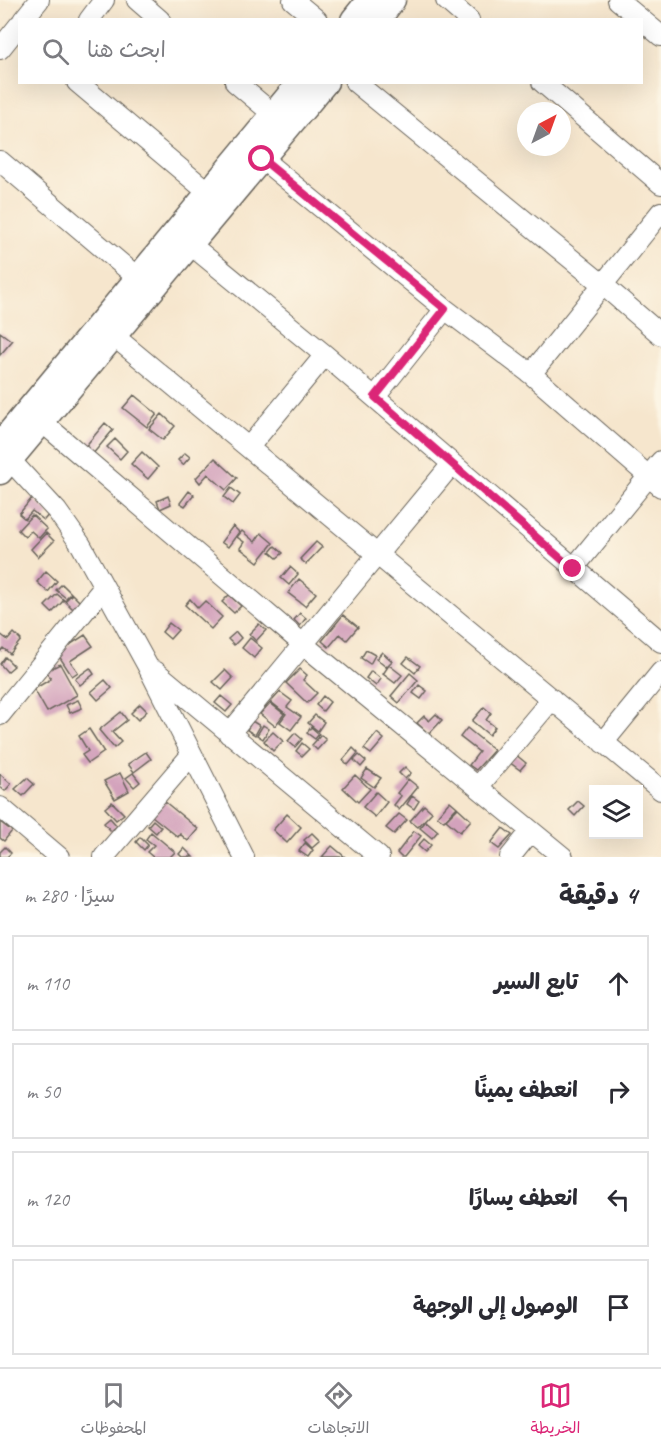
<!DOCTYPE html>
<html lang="ar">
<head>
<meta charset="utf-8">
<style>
	body { margin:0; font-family:Caveat,"Playpen Sans Arabic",sans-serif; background:#f7f7f7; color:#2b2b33; direction:rtl }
	.controls { position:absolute; right:18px; bottom:18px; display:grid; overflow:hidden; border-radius:0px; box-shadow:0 6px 24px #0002 }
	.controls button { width:54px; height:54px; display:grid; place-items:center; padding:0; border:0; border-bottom:2px solid #e1e1e2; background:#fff; color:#2b2b33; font:30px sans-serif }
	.compass { position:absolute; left:517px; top:102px; width:54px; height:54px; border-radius:50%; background:#fff; box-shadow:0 6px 24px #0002; rotate:41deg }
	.stop { position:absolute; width:18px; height:18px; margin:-14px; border:4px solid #db2777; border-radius:50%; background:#fff }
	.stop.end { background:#db2777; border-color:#fff; box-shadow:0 2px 6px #0008 }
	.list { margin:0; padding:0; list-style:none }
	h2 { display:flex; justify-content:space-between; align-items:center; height:78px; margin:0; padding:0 24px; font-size:26px }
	h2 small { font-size:20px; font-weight:400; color:#7c7c81 }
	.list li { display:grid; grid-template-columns:39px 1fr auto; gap:18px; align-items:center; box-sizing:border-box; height:96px; margin:0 12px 12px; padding:0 12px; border:2px solid #e1e1e2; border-radius:0px }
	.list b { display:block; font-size:22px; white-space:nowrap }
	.list em { font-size:20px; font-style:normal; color:#7c7c81 }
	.icon { flex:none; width:33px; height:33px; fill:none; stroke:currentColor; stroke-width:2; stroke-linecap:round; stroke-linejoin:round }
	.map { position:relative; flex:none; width:661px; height:857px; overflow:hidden; direction:ltr }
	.search { position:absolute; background:#fff; box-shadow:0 6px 24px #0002; left:18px; right:18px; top:18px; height:66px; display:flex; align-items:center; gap:15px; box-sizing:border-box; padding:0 21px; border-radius:0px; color:#7c7c81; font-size:22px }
	.sheet { height:510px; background:#fff }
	nav { display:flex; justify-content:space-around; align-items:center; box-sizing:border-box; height:84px; border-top:2px solid #e1e1e2; background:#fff; font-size:16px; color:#7c7c81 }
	nav a { display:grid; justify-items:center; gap:3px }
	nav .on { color:#db2777 }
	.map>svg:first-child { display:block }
	.building { fill:#d3a2bc }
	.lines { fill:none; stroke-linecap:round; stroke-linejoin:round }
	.minor-casing { stroke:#68635a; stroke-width:22 }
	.major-casing { stroke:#68635a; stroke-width:27 }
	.minor { stroke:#fff; stroke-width:20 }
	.major { stroke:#fff; stroke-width:24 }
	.route { stroke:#db2777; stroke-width:8 }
</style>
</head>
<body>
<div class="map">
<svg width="661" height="857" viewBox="0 0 661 857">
	<rect width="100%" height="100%" fill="#fcf5e5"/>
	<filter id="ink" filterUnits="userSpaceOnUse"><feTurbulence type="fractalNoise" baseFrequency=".0167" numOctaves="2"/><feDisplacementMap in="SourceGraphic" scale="12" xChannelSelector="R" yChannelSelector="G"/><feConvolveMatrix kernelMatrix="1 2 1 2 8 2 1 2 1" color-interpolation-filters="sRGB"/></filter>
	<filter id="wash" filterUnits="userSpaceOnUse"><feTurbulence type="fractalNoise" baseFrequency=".008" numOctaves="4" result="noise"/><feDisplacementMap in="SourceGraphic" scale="24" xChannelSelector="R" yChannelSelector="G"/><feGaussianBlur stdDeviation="1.35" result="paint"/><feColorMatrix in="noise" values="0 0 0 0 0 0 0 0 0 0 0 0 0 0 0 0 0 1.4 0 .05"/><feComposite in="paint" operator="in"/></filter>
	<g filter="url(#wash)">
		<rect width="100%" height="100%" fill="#f6e6cd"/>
		<g id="blocks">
			<path class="building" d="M0,332L12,341L0,355Z
				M134,395L157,414L147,427L123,408Z
				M162,414L175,426L163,440L149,429Z
				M105,423L113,430L92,455L84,448Z
				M115,439L127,451L120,459L107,447Z
				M142,452L158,467L148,479L131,464Z
				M185,453L190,457L183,465L178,460Z
				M215,458L237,478L226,490L208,474L200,483L196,478Z
				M231,488L240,495L233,504L224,497Z
				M189,491L194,495L185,506L180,503Z
				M168,496L171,504L160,509L157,501Z
				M32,498L50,513L44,520L32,511L25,519L19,514Z
				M32,515L47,529L39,538L31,531L25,537L18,530Z
				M233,526L239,532L228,547L221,542Z
				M242,531L255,542L261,533L273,543L258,562L240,548L244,542L237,537Z
				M46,533L54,541L38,557L31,549Z
				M316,542L322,547L306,564L300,559Z
				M275,546L283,553L277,558L270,552Z
				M290,567L298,574L289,585L281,578Z
				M46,571L57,581L48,592L37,582Z
				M299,579L316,593L305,606L288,593Z
				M62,584L71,593L66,598L56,590Z
				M57,594L64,600L52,613L45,606Z
				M72,594L80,602L73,609L65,601Z
				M229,595L241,606L234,613L222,602Z
				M190,599L198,608L205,601L222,617L211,629L185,605Z
				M300,613L306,618L300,626L294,620Z
				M343,615L358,627L347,640L340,634L329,647L322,641Z
				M169,623L178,630L170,639L162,632Z
				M259,624L266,630L256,641L249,634Z
				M236,632L241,638L234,645L228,639Z
				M14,633L21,640L10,654L3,648L0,652V634L8,640Z
				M85,635L93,646L70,661L78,672L72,676L57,653Z
				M250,638L262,648L254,658L242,648Z
				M366,650L375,655L370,664L361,658Z
				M382,652L392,661L386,667L376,659Z
				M5,657L14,666L7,672L0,664Z
				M408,657L420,666L415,673L403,663Z
				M60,664L77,695L47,712L34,689L51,679L46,671Z
				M389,665L402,675L395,683L383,674Z
				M90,668L94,674L80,685L75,679Z
				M300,669L307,675L303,680L317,693L307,703L286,683Z
				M225,670L233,678L222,690L213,682Z
				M371,671L381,679L376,686L366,678Z
				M410,673L418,680L399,703L391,696Z
				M105,680L112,688L98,700L91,692Z
				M419,685L427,691L421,699L413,693Z
				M280,692L292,701L287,707L301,717L291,730L280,722L286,714L271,702Z
				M221,696L232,705L226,712L215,703Z
				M323,696L330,702L323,711L316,705Z
				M78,700L82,708L70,713L66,705Z
				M270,703L284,714L275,726L260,714Z
				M140,704L147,711L138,720L131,713Z
				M484,707L491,713L486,720L495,727L489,735L472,721Z
				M121,712L127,720L112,732L121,742L114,748L99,730Z
				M436,714L442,720L429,734L417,723L424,716L429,721Z
				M315,715L324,722L318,731L308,723Z
				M252,721L260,726L255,735L247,730Z
				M263,725L269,729L263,739L257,735Z
				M311,727L319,734L315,739L307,733Z
				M467,728L494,750L476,770L469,765L479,752L460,737Z
				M89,729L104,752L88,763L82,755L88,751L79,736Z
				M273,732L283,741L273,751L264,741Z
				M295,733L302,739L295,747L288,741Z
				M377,733L384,739L371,754L364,749Z
				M321,735L326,740L317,750L312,745Z
				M302,743L309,749L302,756L296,751Z
				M353,748L358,753L348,765L343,760Z
				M146,752L151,759L134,772L128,764Z
				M515,754L526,763L520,770L509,762Z
				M359,755L366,761L361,767L354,760Z
				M405,767L411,773L405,779L399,773Z
				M367,769L381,778L374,787L361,778Z
				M120,773L129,791L115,799L104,781Z
				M133,773L140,782L134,787L126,778Z
				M0,774L11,784L5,791L0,787Z
				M355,775L370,789L358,802L343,788Z
				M27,778L34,784L23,796L15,789Z
				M408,779L418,787L399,810L394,805L401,796L397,793Z
				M376,792L387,802L375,817L363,807Z
				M412,796L419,801L414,809L407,804Z
				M164,801L198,829L188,841L180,834L178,837L152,816Z
				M450,801L457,807L444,821L437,816Z
				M578,801L584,806L575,816L569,810Z
				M112,802L124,814L116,820L105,808Z
				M424,805L432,812L418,827L410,821Z
				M458,808L471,820L460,832L446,820Z
				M287,814L301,827L287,843L273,830Z
				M399,814L407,820L394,834L386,828Z
				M110,818L117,826L111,831L104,823Z
				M153,820L161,827L156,833L148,826Z
				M426,821L438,831L432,838L420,828Z
				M0,822L12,831L4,841L0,838Z
				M503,828L512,835L499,849L491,843Z
				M414,831L421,836L404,857H401L397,853Z
				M151,832L175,852L170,857H153L147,852L154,845L146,839Z
				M312,833L320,841L312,848L304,840Z
				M140,837L148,845L144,850L136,842Z
				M424,839L431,845L425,852L418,846Z
				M305,843L313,850L308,857L299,851Z
				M332,846L345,857H322Z
				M5,847L11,853L7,857H0V852Z
				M184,848L193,857H182L179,854Z"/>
		</g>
	</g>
	<g filter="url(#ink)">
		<use href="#blocks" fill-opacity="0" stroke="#68635a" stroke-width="1.5"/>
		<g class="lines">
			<g class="minor-casing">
				<path id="minor" d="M137,0L160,20
					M293,0L317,20
					M446,0L469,20
					M618,0L661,36
					M23,20L39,0
					M89,20L104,0
					M0,49L20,24
					M77,82L209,193
					M235,82L273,114
					M355,82L602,284L661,335
					M542,82L661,184
					M262,159L445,309L531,374L661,487
					M0,161L138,278
					M191,245L325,355L661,642
					M115,337L661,790
					M531,374L661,212
					M375,397L445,309
					M42,422L304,645L563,857
					M249,447L325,355
					M10,460L57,511L81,545L147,665L244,857
					M573,569L661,461
					M155,671L379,857
					M0,715L104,587
					M229,734L452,464
					M603,743L661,672
					M478,787L552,699
					M0,807L59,857
					M104,857L192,754
					M510,857L531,831"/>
			</g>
			<g class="major-casing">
				<path id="major" d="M353,20L369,0
					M378,20L393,0
					M0,444L300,82
					M0,472L326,82"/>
			</g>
			<use href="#minor" class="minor"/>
			<use href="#major" class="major"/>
		</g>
	</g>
	<g class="lines" filter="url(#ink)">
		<path class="route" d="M262,159L445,309L375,397L573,569"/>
	</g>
</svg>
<div class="controls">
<button><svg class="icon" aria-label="layers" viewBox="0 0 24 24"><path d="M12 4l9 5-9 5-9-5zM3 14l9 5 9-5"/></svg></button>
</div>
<svg class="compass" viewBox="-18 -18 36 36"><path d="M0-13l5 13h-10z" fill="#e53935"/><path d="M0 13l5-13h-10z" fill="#7c7c81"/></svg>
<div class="stop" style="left:262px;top:159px"></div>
<div class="stop end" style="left:573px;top:569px"></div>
<div class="search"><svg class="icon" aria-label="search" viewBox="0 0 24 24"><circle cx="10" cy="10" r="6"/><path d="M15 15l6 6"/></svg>ابحث هنا</div>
</div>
<section class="sheet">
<h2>4 دقيقة<small>سيرًا · 280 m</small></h2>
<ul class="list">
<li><svg class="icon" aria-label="ahead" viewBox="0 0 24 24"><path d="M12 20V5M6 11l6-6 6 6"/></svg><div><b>تابع السير</b></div><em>110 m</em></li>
<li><svg class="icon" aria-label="right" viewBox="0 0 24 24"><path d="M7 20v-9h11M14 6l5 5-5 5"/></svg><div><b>انعطف يمينًا</b></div><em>50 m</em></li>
<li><svg class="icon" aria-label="left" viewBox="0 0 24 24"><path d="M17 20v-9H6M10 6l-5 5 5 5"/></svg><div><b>انعطف يسارًا</b></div><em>120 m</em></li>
<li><svg class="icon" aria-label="arrive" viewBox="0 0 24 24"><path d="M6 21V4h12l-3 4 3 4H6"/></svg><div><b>الوصول إلى الوجهة</b></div></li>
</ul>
</section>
<nav>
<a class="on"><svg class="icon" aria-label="map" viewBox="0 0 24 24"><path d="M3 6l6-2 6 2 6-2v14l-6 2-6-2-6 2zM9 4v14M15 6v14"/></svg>الخريطة</a>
<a><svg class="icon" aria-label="directions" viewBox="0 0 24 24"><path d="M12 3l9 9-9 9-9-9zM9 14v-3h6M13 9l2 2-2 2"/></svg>الاتجاهات</a>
<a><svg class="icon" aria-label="saved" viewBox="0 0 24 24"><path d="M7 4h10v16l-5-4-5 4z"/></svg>المحفوظات</a>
</nav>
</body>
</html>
